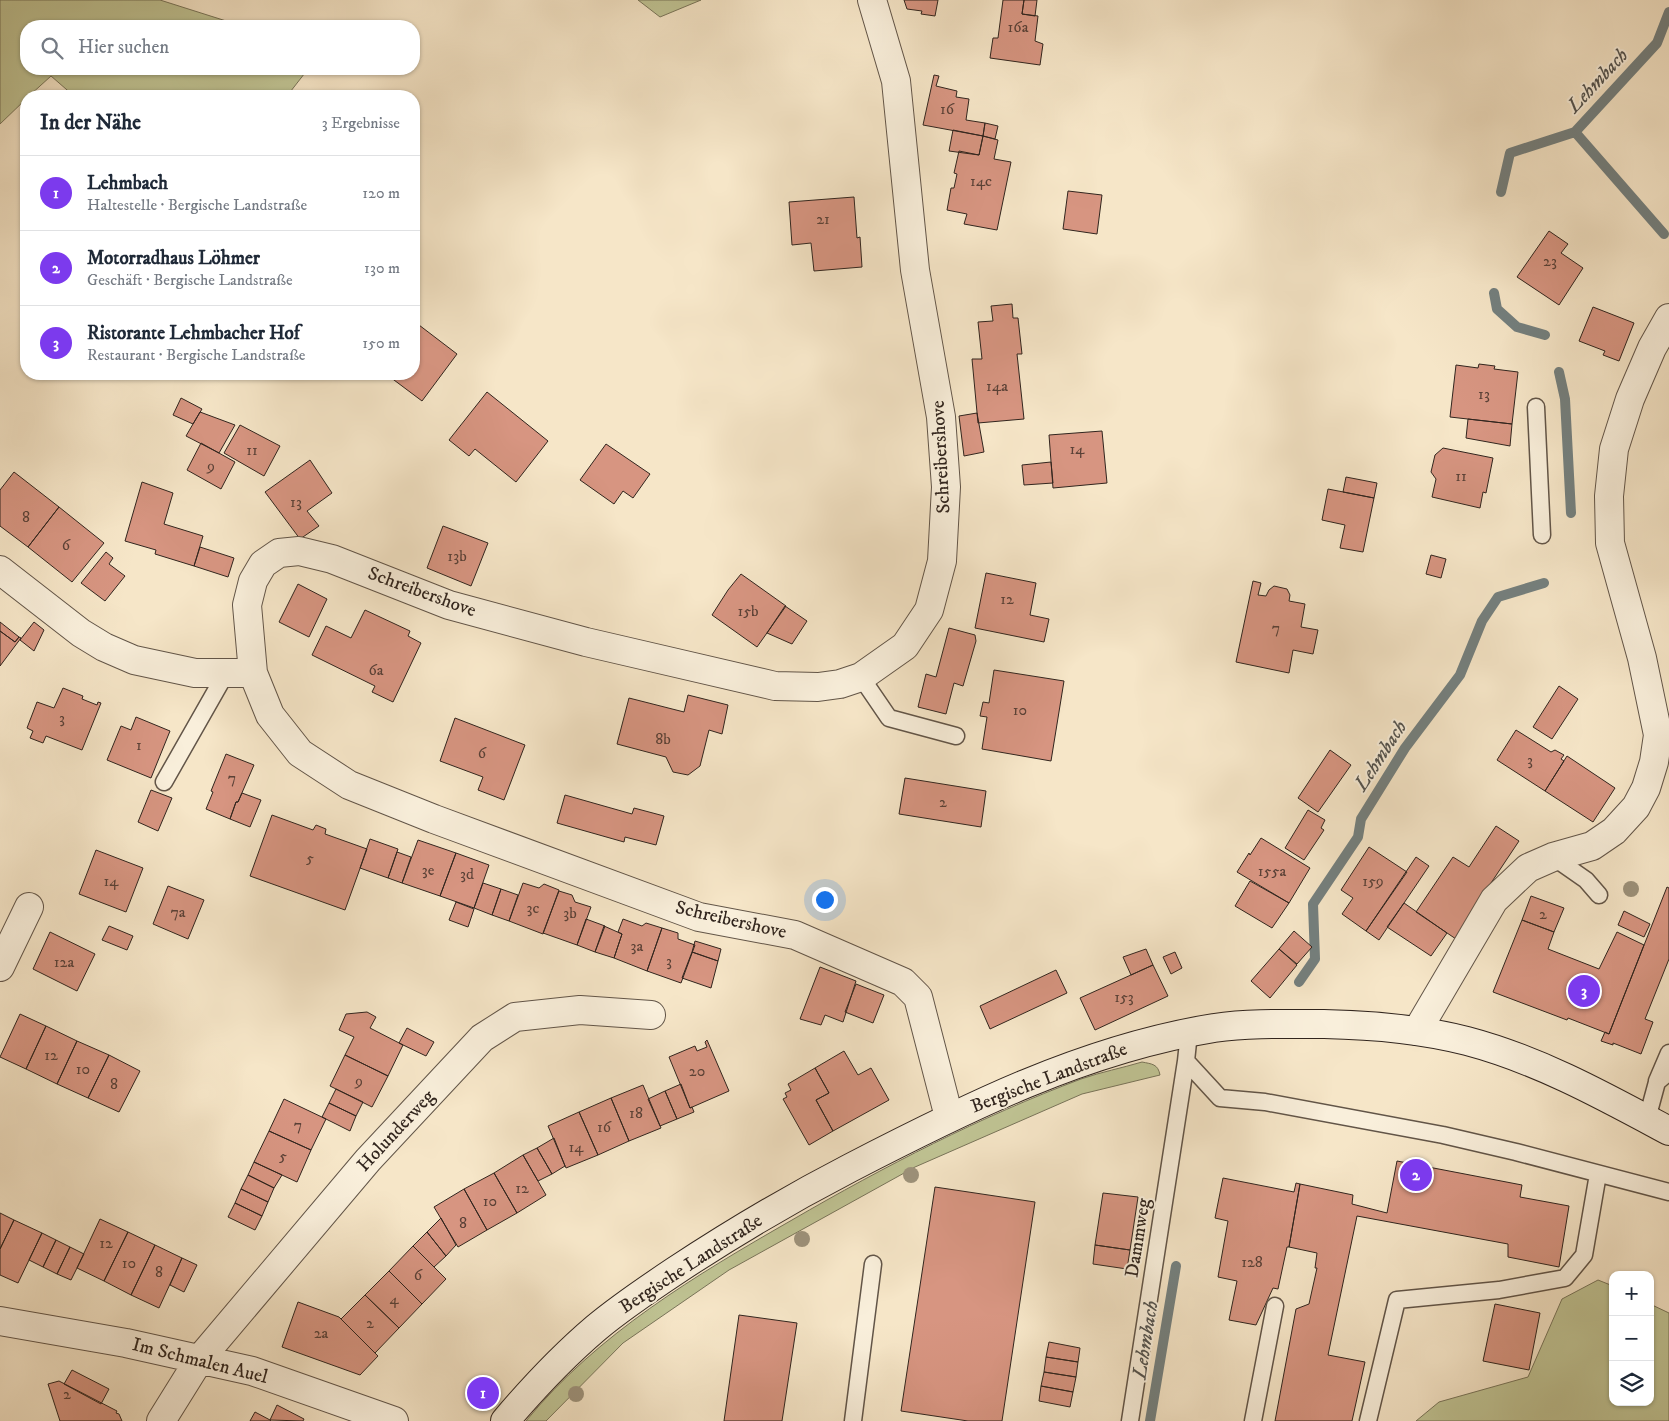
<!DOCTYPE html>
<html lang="de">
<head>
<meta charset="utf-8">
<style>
	body { margin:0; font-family:"IM FELL DW Pica",serif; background:#f6f6f7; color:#1f2937 }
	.controls { position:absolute; right:15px; bottom:15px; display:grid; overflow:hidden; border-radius:10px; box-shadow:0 1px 4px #0004 }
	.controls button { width:45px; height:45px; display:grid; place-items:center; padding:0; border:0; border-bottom:1px solid #e0e1e3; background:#fff; color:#1f2937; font:25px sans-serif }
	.you { position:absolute; left:824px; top:899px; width:18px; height:18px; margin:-12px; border:4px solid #fff; border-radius:50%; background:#1a73e8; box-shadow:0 0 0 8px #1a73e833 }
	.badge { display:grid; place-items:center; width:32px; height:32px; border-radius:50%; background:#7c3aed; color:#fff; font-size:16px; font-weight:700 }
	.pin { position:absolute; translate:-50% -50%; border:2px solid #fff; box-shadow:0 1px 5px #0006 }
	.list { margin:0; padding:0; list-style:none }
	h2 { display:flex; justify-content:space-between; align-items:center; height:65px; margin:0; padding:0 20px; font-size:21px }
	h2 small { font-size:16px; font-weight:400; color:#747a83 }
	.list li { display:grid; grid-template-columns:32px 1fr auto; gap:15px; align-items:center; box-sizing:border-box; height:75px; padding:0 20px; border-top:1px solid #e0e1e3 }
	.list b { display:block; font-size:19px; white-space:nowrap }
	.list p { margin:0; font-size:16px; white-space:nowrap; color:#747a83 }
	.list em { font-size:16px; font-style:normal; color:#747a83 }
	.icon { flex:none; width:28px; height:28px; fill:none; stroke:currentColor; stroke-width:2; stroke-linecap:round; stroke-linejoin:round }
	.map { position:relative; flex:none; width:1669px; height:1421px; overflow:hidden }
	.search { position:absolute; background:#fff; box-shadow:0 1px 4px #0004; left:20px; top:20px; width:400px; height:55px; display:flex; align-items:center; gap:12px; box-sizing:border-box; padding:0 18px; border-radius:20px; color:#747a83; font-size:19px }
	.panel { position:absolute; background:#fff; box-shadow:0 1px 4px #0004; left:20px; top:90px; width:400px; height:290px; border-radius:20px }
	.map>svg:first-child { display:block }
	.green { fill:#c0c494; stroke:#787459 }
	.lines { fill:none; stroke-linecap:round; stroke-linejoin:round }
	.stream { stroke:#74807f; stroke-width:10 }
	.building { fill:#d79581; stroke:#31251e }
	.service-casing { stroke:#625548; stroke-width:19 }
	.minor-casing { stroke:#625548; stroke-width:30 }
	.secondary-casing { stroke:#31251e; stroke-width:30 }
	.service { stroke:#f9efdb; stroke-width:16 }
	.minor { stroke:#f9efdb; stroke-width:28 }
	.secondary { stroke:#f9efdb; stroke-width:28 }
	.tree { fill:#9d927b }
	.labels { text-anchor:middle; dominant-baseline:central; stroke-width:4; stroke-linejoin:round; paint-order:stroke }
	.number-label { font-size:16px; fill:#5a4137 }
	.street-label { font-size:19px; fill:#31251e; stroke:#f9efdb }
	.water-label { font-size:20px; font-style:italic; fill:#53534f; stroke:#f9efdb }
</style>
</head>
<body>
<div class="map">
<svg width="1669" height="1421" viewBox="0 0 1669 1421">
	<rect width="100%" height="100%" fill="#f6e6c8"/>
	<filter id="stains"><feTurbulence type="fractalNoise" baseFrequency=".004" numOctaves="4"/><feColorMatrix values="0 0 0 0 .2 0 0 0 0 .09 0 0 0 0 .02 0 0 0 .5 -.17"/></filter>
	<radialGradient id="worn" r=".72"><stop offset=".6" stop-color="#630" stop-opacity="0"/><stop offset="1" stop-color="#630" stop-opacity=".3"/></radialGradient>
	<path class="green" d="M0,0H160L242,26H26V69H308L287,96H74L51,76L29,96H26V99L0,124Z
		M638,0H701L660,17Z
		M1142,1062C1152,1064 1158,1064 1160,1075L1082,1094L915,1167L729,1270L623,1343L546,1421H526C597,1334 696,1275 792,1220C885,1166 980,1117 1081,1079C1101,1072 1122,1068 1142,1062Z
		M1598,1280L1613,1286V1402H1650V1304L1669,1313V1421H1416L1439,1402L1528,1377L1562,1299Z"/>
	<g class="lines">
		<path class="stream" d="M1575,132L1664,234
			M1501,192L1510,153L1575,132L1657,43L1669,12
			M1494,293L1497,309L1517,327L1545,335
			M1559,372L1565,399L1571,513
			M1299,982L1315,959L1313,904L1358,837L1361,819L1405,748L1460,675L1482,621L1498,597L1544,583
			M1150,1421L1176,1266"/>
	</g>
	<path class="building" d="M904,0H938L935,16L921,14L922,11L907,9Z
		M1003,0H1024L1022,14L1038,16L1035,41L1043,44L1040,65L990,58L993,38H998Z
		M1024,0H1037L1035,16L1022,14Z
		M934,75L939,76L936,86L957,91L956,97L969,99L966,120L985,123L983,136L923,125Z
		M985,123L998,126L995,139L983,136Z
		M953,130L983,136L979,155L949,151Z
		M983,136L998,140L994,159L1011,162L997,230L964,224L967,214L947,210L951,188H954L957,174L954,173L959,151L979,155Z
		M1068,191L1102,195L1097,234L1063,229Z
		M854,197L857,238L860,237L862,267L814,271L811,243L792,245L789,202Z
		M1549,231L1568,244L1561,253L1583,268L1559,305L1517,277Z
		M1012,304L1013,318H1018L1022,354H1017L1024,419L978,423L972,359H982L978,322L993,321L991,306Z
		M1593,307L1634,323L1619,361L1603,355L1605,351L1579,341Z
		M419,325L457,354L422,401L386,374H414V332Z
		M1479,364L1495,366L1494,369L1518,372L1512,424L1450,417L1456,365L1478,368Z
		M487,392L548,441L516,482L475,449L469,456L449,440Z
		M181,398L202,409L193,424L173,415Z
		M200,412L235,425L219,453L186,436Z
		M977,413L984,452L964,456L959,416Z
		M1468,419L1512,424L1510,446L1466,438Z
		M240,425L280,446L264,476L224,453Z
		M1102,431L1107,483L1053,488L1049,435Z
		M201,443L235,462L221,489L187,470Z
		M606,444L650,474L633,498L623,491L614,504L580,480Z
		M1443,448L1493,458L1486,493L1483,492L1480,508L1432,497L1436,479L1431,472L1435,455Z
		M310,460L332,493L307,511L319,526L300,539L265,492Z
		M1051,462L1053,483L1024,485L1022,465Z
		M14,472L59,507L28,547L0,526V490Z
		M1346,477L1377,483L1374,498L1343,492Z
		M142,482L173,493L164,524L203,536L194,566L155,554L156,550L125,541Z
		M1328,489L1374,498L1363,552L1340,548L1345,525L1322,520Z
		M59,507L104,543L72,582L28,547Z
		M443,526L488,543L471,586L427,568Z
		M200,547L234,558L228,577L194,566Z
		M106,552L113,558L109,564L125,576L105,601L81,583Z
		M1431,555L1446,559L1441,578L1426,574Z
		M986,573L1036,583L1030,615L1049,619L1044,642L975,628Z
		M741,574L786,606L757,647L712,615L728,590Z
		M1253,581L1261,583L1258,595L1266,596L1269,590L1274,586L1287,589L1290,595L1289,601L1305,604L1301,627L1318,630L1313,654L1293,650L1289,673L1236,662Z
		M298,584L327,599L309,637L279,622Z
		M785,606L807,621L792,644L767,633Z
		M365,610L410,631L408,636L421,643L393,702L372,692L375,686L312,655L326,626L351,638Z
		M0,622L19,637L15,642L0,631Z
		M34,622L44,630L34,651L20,640Z
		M949,628L975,635L976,641L963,686L954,683L946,714L918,707L926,674L936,677Z
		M0,631L15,642L19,637L21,638L0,666Z
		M994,670L1064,681L1051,761L982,749L987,717L980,716L983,702L989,703Z
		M1559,686L1578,699L1552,739L1533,727Z
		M63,688L83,696L82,699L97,705L98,702L101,703L82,750L46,736L43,743L30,738L33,731L27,728L37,702L54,708Z
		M688,695L728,705L722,734L709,730L700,766L688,775L673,772L666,757L617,744L629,698L684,712Z
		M136,717L170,731L151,778L107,760L121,726L131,730Z
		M455,718L525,745L504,800L478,790L483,777L440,761Z
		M1516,730L1551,752L1555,750L1564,755L1561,759L1564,761L1545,791L1497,760Z
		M1330,750L1351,765L1318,812L1298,798Z
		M226,754L254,765L238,802H236L230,819L206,809L213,792L211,791Z
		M1567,756L1615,788L1593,822L1545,791Z
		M905,778L986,791L981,827L899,814Z
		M151,790L172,798L158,831L138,822Z
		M242,793L261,800L250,827L230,819L236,802H238Z
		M565,795L632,814L634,808L664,816L656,845L625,837L624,842L557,823Z
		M1308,810L1325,820L1321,828L1324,830L1304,860L1285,848Z
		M272,815L313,830L316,825L326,829L325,834L367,849L345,910L250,876Z
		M1496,826L1519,841L1491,883L1494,884L1456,939L1416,912L1453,857L1469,867Z
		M1261,838L1310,868L1289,903L1237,872L1249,853L1250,855Z
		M370,839L398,849L388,878L360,868Z
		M418,840L456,853L440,896L402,883Z
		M1369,847L1407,872L1366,931L1342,914L1353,898L1341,890Z
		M96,850L143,868L126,912L79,894Z
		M397,852L411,857L402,883L388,878Z
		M456,853L489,865L474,908L440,896Z
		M1416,857L1429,866L1379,940L1366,931Z
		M1250,881L1289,903L1272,928L1235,906Z
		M483,883L501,889L492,915L474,908Z
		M523,883L539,888L544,884L559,890L543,934L509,921Z
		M168,886L204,900L188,939L153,924Z
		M1667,887L1669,888V959L1645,1019L1653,1022L1641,1054L1613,1043V1045L1601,1041L1605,1032L1609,1034Z
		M501,889L518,895L509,921L492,915Z
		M559,891L572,895L575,902L591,907L577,945L543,933Z
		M1531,896L1564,908L1554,932L1522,920Z
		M456,902L474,909L468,927L449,920Z
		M1404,903L1447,933L1431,956L1387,927Z
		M1624,911L1650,924L1644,937L1618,925Z
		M586,919L605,926L595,952L577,945Z
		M623,919L642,926L646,923L662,928L647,971L614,958L622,934L618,932Z
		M1522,920L1554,932L1548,949L1599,969L1617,932L1644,945L1609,1034L1568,1018L1567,1020L1493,992Z
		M109,926L133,936L127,950L102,940Z
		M604,926L622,934L614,958L595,952Z
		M662,928L678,933V939L695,945L681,983L647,971Z
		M1294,931L1312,947L1297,964L1279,949Z
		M50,932L95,954L77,991L33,969Z
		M695,941L721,949L718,961L692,952Z
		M1146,949L1153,965L1131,975L1123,957Z
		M1279,949L1297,965L1270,998L1251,981Z
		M692,952L718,961L711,988L682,978Z
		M1175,952L1182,968L1171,974L1163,957Z
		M1153,965L1168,996L1095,1030L1080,998Z
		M820,967L856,981L843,1022L825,1015L821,1025L800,1019Z
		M1056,970L1067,993L990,1029L980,1006Z
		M856,984L884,995L873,1023L845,1012Z
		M367,1012L376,1017L370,1028L403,1045L388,1076L345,1055L354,1037L339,1030L346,1014Z
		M20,1014L46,1026L26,1069L0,1057Z
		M46,1026L77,1041L57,1084L26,1069Z
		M407,1028L434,1042L426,1056L399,1043Z
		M707,1040L729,1091L690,1108L669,1057L695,1046L697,1051L707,1047L705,1042Z
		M77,1041L109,1055L88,1098L57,1084Z
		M844,1051L858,1075L871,1068L889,1100L833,1131L816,1100L829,1093L815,1068Z
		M109,1055L140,1071L119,1112L88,1098Z
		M345,1055L388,1076L372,1107L330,1086Z
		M815,1068L829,1093L816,1100L833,1131L809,1145L783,1099L787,1097L785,1093L791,1090L788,1084Z
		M681,1084L690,1108L692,1107L694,1112L677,1119L665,1091Z
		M643,1085L661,1128L629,1141L611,1098Z
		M336,1089L363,1102L356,1116L329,1103Z
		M665,1091L677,1119L660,1126L648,1099Z
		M611,1098L629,1141L598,1155L579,1112Z
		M284,1099L326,1119L311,1150L269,1131Z
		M329,1103L356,1116L350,1131L322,1117Z
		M579,1112L598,1155L566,1168L548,1126Z
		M269,1131L311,1150L297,1182L254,1162Z
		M554,1138L565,1166L552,1174L537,1148Z
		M537,1148L552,1174L538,1181L523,1155Z
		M523,1155L546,1195L517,1213L494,1173Z
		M1397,1161L1522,1185L1520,1197L1569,1206L1559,1267L1508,1257V1244L1357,1216L1328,1355L1365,1362L1352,1421H1275L1296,1309L1309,1304L1317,1268H1315L1317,1253L1289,1247L1300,1184L1353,1195L1352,1204L1387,1213Z
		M254,1162L282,1175L274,1188L248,1175Z
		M494,1173L517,1213L487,1230L464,1189Z
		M248,1175L274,1188L268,1202L241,1189Z
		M1223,1178L1294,1192L1296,1183L1300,1184L1289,1247H1287L1278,1289L1273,1288L1256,1325L1229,1320L1237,1281L1218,1277L1228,1221L1215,1218Z
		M935,1187L1035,1202L1002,1421H968L901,1411Z
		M241,1189L268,1202L262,1216L235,1203Z
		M464,1189L487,1230L458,1247L434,1207Z
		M1103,1193L1138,1197L1130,1250L1095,1245Z
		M235,1203L262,1216L255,1230L228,1217Z
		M0,1213L14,1220L0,1249Z
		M441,1218L456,1245L446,1256L427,1232Z
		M100,1219L128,1232L104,1281L77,1268Z
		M14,1220L42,1233L18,1283L0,1275V1249Z
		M128,1232L155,1245L131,1295L104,1281Z
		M427,1232L446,1256L434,1267L413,1246Z
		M42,1233L56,1240L43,1267L29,1260Z
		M56,1240L70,1247L57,1274L43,1267Z
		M155,1245L182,1258L159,1308L131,1295Z
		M1095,1245L1130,1250L1127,1269L1093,1264Z
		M413,1246L446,1279L422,1304L389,1271Z
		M70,1247L84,1254L71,1280L57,1274Z
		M182,1258L197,1265L184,1292L170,1285Z
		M389,1271L422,1304L399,1328L365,1295Z
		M365,1295L399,1328L375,1353L341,1319Z
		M298,1302L339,1317L378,1356L360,1375L282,1347Z
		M1495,1304L1540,1313L1529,1370L1483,1361Z
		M739,1315L797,1323L782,1421H724Z
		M1049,1342L1080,1348L1078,1362L1046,1357Z
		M1046,1357L1078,1362L1076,1377L1044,1372Z
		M72,1370L109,1389L101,1404L64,1384Z
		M1044,1372L1076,1377L1073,1392L1041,1386Z
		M491,1379L496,1384L480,1402L474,1397Z
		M59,1381L117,1411L116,1413L119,1414L122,1421H60L48,1384Z
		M1041,1386L1073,1392L1070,1407L1039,1401Z
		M277,1405L304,1419L303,1421L270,1420Z
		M255,1412L270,1420L271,1421H250Z"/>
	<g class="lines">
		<g class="service-casing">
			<path id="service" d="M1536,407L1542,535
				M861,677L889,718L956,736
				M164,782L226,673
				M1553,857L1586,880L1599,895
				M1189,1033L1186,1061L1220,1098L1265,1102L1443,1135L1516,1152L1669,1192
				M1657,1081L1669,1053
				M1647,1119L1657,1082L1669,1072
				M853,1421L873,1264
				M1130,1421L1186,1061
				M1253,1421L1275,1306
				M1368,1421L1397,1300L1499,1290L1565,1278L1584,1255L1598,1174"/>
		</g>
		<g class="minor-casing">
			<path id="minor" d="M872,0L896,81L915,270L941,417L946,487L942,561L929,610L905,646L861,677L840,684L818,687L775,686L586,642L449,605L332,559L299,551L279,553L263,564L253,581L247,605L253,673L270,715L300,753L349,785L434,819L699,917L795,935L903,982L918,997L949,1117
				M0,570L81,633L104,647L134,660L195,673H253
				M0,967L29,907
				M1417,1031L1494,900L1528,868L1553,857L1592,846L1614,831L1636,807L1646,788L1654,762L1658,735L1642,658L1610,543L1609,496L1614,449L1630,399L1652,348L1669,318
				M0,1321L126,1343L252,1371L394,1421
				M161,1421L199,1360L368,1160L482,1038L515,1017L580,1010L651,1015"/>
		</g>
		<g class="secondary-casing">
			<path id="secondary" d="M505,1421C533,1388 563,1356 596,1328C621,1307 648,1289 675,1271C731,1234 790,1199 850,1168C966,1108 1084,1049 1214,1028C1250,1023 1287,1024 1324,1024C1372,1025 1420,1029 1467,1041C1539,1060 1604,1096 1669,1131"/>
		</g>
		<use href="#service" class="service"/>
		<use href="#minor" class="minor"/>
		<use href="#secondary" class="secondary"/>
	</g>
	<g class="tree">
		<circle cx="1631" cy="889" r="8"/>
		<circle cx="911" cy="1175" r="8"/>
		<circle cx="802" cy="1239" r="8"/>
		<circle cx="576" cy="1394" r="8"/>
	</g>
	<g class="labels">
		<g class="number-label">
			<text x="1018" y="27">16a</text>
			<text x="947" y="109">16</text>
			<text x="981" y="181">14c</text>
			<text x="823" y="219">21</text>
			<text x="1550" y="261">23</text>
			<text x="997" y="386">14a</text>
			<text x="1484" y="394">13</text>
			<text x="1077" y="449">14</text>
			<text x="252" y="450">11</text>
			<text x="211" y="466">9</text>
			<text x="1461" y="476">11</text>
			<text x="296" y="502">13</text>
			<text x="26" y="517">8</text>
			<text x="66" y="545">6</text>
			<text x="457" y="556">13b</text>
			<text x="1007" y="599">12</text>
			<text x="748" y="611">15b</text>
			<text x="1276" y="628">7</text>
			<text x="376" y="670">6a</text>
			<text x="1020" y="710">10</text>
			<text x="62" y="718">3</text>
			<text x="663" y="739">8b</text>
			<text x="139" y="745">1</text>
			<text x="482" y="753">6</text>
			<text x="1530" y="760">3</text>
			<text x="232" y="778">7</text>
			<text x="943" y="802">2</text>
			<text x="310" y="858">5</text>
			<text x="428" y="870">3e</text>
			<text x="1272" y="871">155a</text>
			<text x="467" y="874">3d</text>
			<text x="111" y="881">14</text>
			<text x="1373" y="881">159</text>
			<text x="533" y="908">3c</text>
			<text x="178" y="912">7a</text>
			<text x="570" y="913">3b</text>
			<text x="1543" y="914">2</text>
			<text x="637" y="946">3a</text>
			<text x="669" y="961">3</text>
			<text x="64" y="962">12a</text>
			<text x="1124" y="997">153</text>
			<text x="51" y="1055">12</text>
			<text x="83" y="1069">10</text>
			<text x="697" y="1071">20</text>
			<text x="359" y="1081">9</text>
			<text x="114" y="1084">8</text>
			<text x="636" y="1113">18</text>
			<text x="298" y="1125">7</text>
			<text x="604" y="1127">16</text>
			<text x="576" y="1147">14</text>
			<text x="283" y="1156">5</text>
			<text x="522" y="1188">12</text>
			<text x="490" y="1201">10</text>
			<text x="463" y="1223">8</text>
			<text x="106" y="1243">12</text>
			<text x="1252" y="1262">128</text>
			<text x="129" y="1263">10</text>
			<text x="159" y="1272">8</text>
			<text x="418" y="1275">6</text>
			<text x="394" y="1299">4</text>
			<text x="370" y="1323">2</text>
			<text x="321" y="1333">2a</text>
			<text x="67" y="1394">2</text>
		</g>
		<g class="street-label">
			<text transform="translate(941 457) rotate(-93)">Schreibershove</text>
			<text transform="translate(422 592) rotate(20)">Schreibershove</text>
			<text transform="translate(731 920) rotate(13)">Schreibershove</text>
			<text transform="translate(1049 1078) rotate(-21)">Bergische Landstraße</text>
			<text transform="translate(396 1131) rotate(-47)">Holunderweg</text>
			<text transform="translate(1138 1238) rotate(-81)">Dammweg</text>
			<text transform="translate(691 1264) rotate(-33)">Bergische Landstraße</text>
			<text transform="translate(200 1361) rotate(14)">Im Schmalen Auel</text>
		</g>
		<g class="water-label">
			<text transform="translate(1598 81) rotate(-47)">Lehmbach</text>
			<text transform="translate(1381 756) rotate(-57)">Lehmbach</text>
			<text transform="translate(1146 1340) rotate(-81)">Lehmbach</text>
		</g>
	</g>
	<rect width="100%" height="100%" filter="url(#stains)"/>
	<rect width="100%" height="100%" fill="url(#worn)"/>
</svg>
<div class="controls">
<button>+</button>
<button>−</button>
<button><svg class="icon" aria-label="layers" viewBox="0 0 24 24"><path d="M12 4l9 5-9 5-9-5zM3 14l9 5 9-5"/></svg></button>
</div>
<div class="you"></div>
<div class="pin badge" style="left:483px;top:1393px">1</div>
<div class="pin badge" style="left:1416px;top:1175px">2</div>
<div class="pin badge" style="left:1584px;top:991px">3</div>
<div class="search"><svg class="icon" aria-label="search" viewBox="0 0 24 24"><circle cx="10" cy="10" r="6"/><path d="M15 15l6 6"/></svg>Hier suchen</div>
<section class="panel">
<h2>In der Nähe<small>3 Ergebnisse</small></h2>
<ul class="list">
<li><span class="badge">1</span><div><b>Lehmbach</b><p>Haltestelle · Bergische Landstraße</p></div><em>120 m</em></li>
<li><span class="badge">2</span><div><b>Motorradhaus Löhmer</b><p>Geschäft · Bergische Landstraße</p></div><em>130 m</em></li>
<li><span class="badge">3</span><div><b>Ristorante Lehmbacher Hof</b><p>Restaurant · Bergische Landstraße</p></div><em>150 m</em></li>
</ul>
</section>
</div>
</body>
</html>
